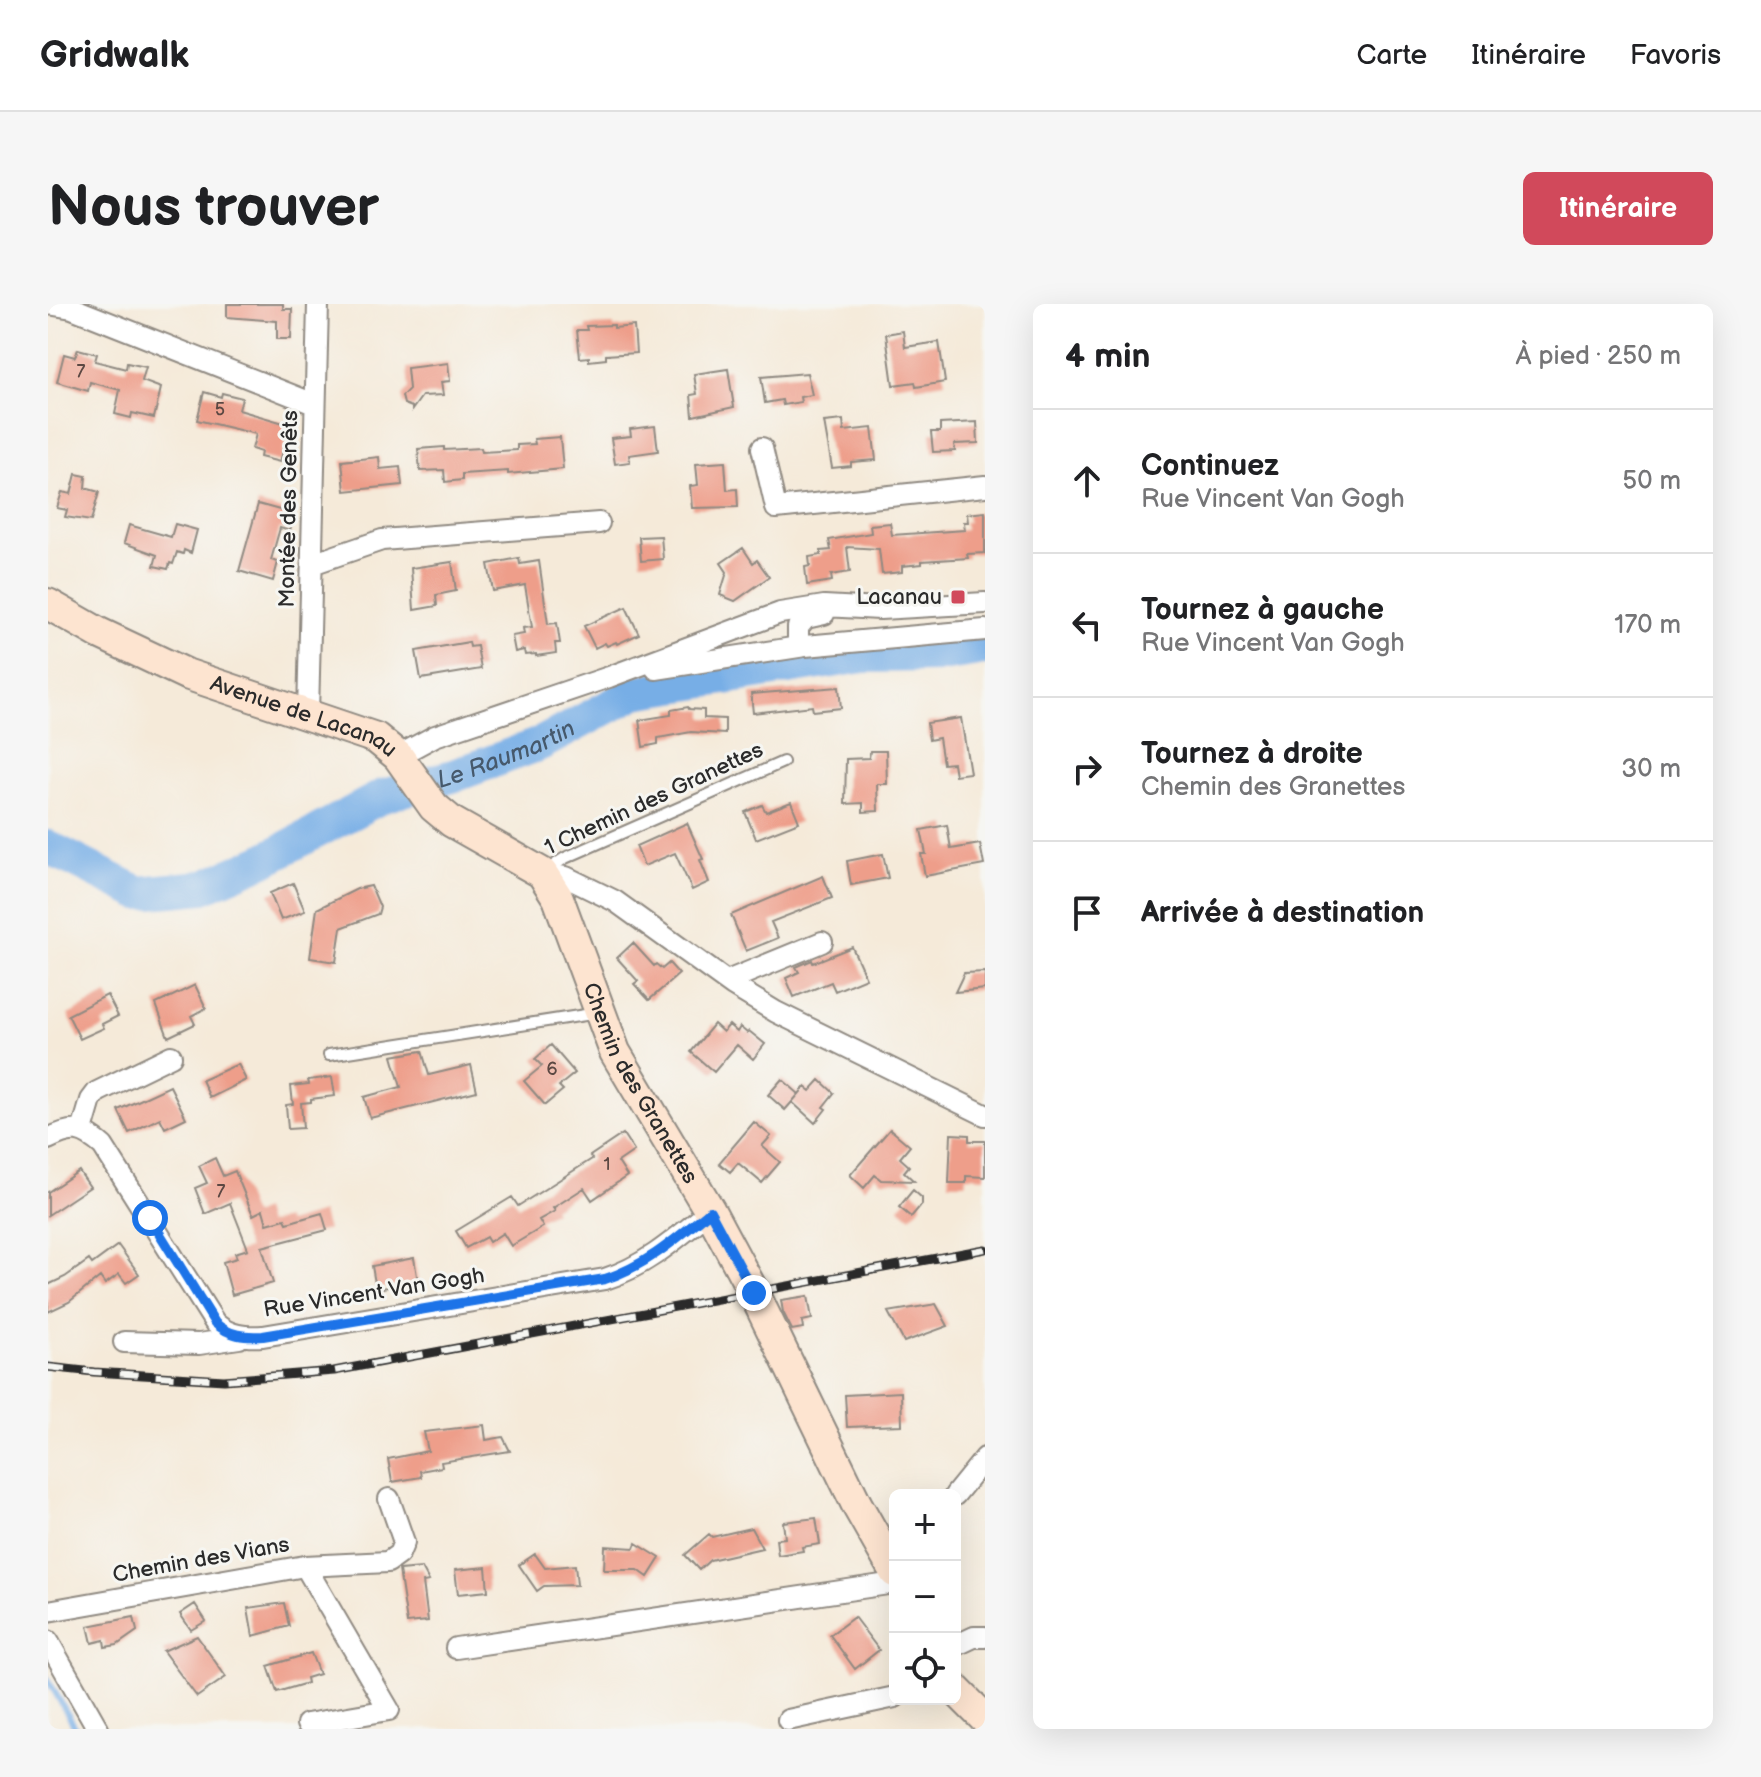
<!DOCTYPE html>
<html lang="fr">
<head>
<meta charset="utf-8">
<style>
	body { margin:0; font-family:"Balsamiq Sans",sans-serif; background:#f6f6f6; color:#202124 }
	.controls { position:absolute; right:24px; bottom:24px; display:grid; overflow:hidden; border-radius:12px; box-shadow:0 8px 32px #0002 }
	.controls button { width:72px; height:72px; display:grid; place-items:center; padding:0; border:0; border-bottom:2px solid #e0e0e0; background:#fff; color:#202124; font:40px sans-serif }
	.stop { position:absolute; width:24px; height:24px; margin:-18px; border:6px solid #1a73e8; border-radius:50%; background:#fff }
	.stop.end { background:#1a73e8; border-color:#fff; box-shadow:0 2px 8px #0008 }
	.list { margin:0; padding:0; list-style:none }
	h2 { display:flex; justify-content:space-between; align-items:center; height:104px; margin:0; padding:0 32px; font-size:34px }
	h2 small { font-size:26px; font-weight:400; color:#757577 }
	.list li { display:grid; grid-template-columns:52px 1fr auto; gap:24px; align-items:center; box-sizing:border-box; height:144px; padding:0 32px; border-top:2px solid #e0e0e0 }
	.list b { display:block; font-size:30px; white-space:nowrap }
	.list p { margin:0; font-size:26px; white-space:nowrap; color:#757577 }
	.list em { font-size:26px; font-style:normal; color:#757577 }
	.icon { flex:none; width:44px; height:44px; fill:none; stroke:currentColor; stroke-width:2; stroke-linecap:round; stroke-linejoin:round }
	.map { position:relative; flex:none; width:937px; height:1425px; overflow:hidden; border-radius:12px }
	header { display:flex; align-items:center; gap:48px; box-sizing:border-box; height:112px; padding:0 40px; background:#fff; border-bottom:2px solid #e0e0e0 }
	header strong { font-size:38px }
	nav { display:flex; gap:44px; margin-inline-start:auto; font-size:28px }
	.intro { display:flex; align-items:center; justify-content:space-between; box-sizing:border-box; height:192px; padding:0 48px }
	h1 { margin:0; font-size:56px }
	.button { padding:20px 36px; border-radius:12px; background:#d1495b; color:#fff; font-size:28px; font-weight:700 }
	main { display:flex; gap:48px; padding:0 48px }
	aside { flex:1; background:#fff; border-radius:12px; box-shadow:0 8px 32px #0002 }
	.map>svg:first-child { display:block }
	.lines { fill:none; stroke-linecap:round; stroke-linejoin:round }
	.stream { stroke:#77aee6; stroke-width:6 }
	.river { stroke:#77aee6; stroke-width:34 }
	.building { fill:#ee9e8a }
	.lane-casing { stroke:#908a82; stroke-width:14 }
	.street-casing { stroke:#908a82; stroke-width:24 }
	.secondary-casing { stroke:#908a82; stroke-width:34 }
	.lane { stroke:#fff; stroke-width:10 }
	.street { stroke:#fff; stroke-width:20 }
	.secondary { stroke:#fde4d0; stroke-width:30 }
	.rail-casing { stroke:#2b2b2b; stroke-width:9 }
	.rail { stroke:#f6f6f2; stroke-width:6; stroke-dasharray:18; stroke-linecap:butt }
	.route { stroke:#1a73e8; stroke-width:10 }
	.poi-dot { fill:#d1495b; stroke:#f6f6f2; stroke-width:3 }
	.labels { text-anchor:middle; dominant-baseline:central; stroke-width:6; stroke-linejoin:round; paint-order:stroke }
	.number-label { font-size:18px; fill:#5c4843 }
	.street-label { font-size:22px; fill:#2b2b2b; stroke:#f6f6f2 }
	.poi-label { font-size:22px; fill:#2b2b2b; stroke:#f6f6f2; text-anchor:end }
	.water-label { font-size:24px; font-style:italic; fill:#46596c; stroke:#f6f6f2 }
</style>
</head>
<body>
<header>
<strong>Gridwalk</strong>
<nav><a>Carte</a><a>Itinéraire</a><a>Favoris</a></nav>
</header>
<div class="intro"><h1>Nous trouver</h1><a class="button">Itinéraire</a></div>
<main>
<div class="map">
<svg width="937" height="1425" viewBox="0 0 937 1425">
	<rect width="100%" height="100%" fill="#f6f6f2"/>
	<filter id="ink" filterUnits="userSpaceOnUse"><feTurbulence type="fractalNoise" baseFrequency=".0125" numOctaves="2"/><feDisplacementMap in="SourceGraphic" scale="16" xChannelSelector="R" yChannelSelector="G"/><feConvolveMatrix kernelMatrix="1 2 1 2 8 2 1 2 1" color-interpolation-filters="sRGB"/></filter>
	<filter id="wash" filterUnits="userSpaceOnUse"><feTurbulence type="fractalNoise" baseFrequency=".006" numOctaves="4" result="noise"/><feDisplacementMap in="SourceGraphic" scale="32" xChannelSelector="R" yChannelSelector="G"/><feGaussianBlur stdDeviation="1.8" result="paint"/><feColorMatrix in="noise" values="0 0 0 0 0 0 0 0 0 0 0 0 0 0 0 0 0 1.4 0 .05"/><feComposite in="paint" operator="in"/></filter>
	<g filter="url(#wash)">
		<rect width="100%" height="100%" fill="#f5ead9"/>
		<g class="lines">
			<path class="stream" d="M0,1376L28,1425"/>
			<path class="river" id="s1" d="M0,543L91,589L155,583L214,557L335,492L408,471L492,440L588,388L816,352L893,351L937,344"/>
		</g>
		<g id="blocks">
			<path class="building" d="M179,0H235V5H244L243,35H229V17L179,13Z
				M566,21V24L586,22L588,49L558,51V55L541,57V53L532,54L529,26H539L538,22Z
				M855,27L857,43L891,38L897,78L868,83L867,78L845,81L838,30Z
				M30,45L49,50L47,57L78,65L79,59L98,63L94,77L113,84L106,114L84,109L83,114L67,110L72,86L42,78L40,87L9,78L16,50L27,53Z
				M400,59L402,77L393,78L395,91L374,92L364,106V103L356,100L354,92L361,85L359,64Z
				M680,65L686,103L645,112L643,91L649,90L646,70Z
				M759,69L764,91L752,93L753,98L735,101L734,96L717,99L713,73Z
				M156,88L173,93L174,89L194,94L191,106L239,120L237,126L240,127L232,158L212,153L213,148L204,145L208,130L149,116Z
				M795,116L796,127L824,124L828,156L803,158V162L784,164L776,118Z
				M929,118L930,139L906,140L907,147L885,148L883,128H892V120Z
				M607,122L610,147L581,151L582,158L567,160L563,134L583,132L582,125Z
				M512,133L515,165L460,170V167L414,170V176L397,178L396,166L372,167L370,145L396,143V146L433,144L434,148L469,146V141L487,140L486,135Z
				M331,153L332,165L352,163L354,181L297,187L294,157Z
				M677,158L679,186L689,185L690,203L644,204L642,182L650,181L648,160Z
				M28,170L38,172L37,184L51,188L43,217L17,213L19,206L9,204L14,188L23,190Z
				M210,200L246,210L242,227L232,224L223,256L230,258L225,277L191,267Z
				M937,208V249L919,250L920,254L874,257V260L854,262V268L834,270L831,245L799,243L802,268L783,271L784,277L759,281L757,263L762,262L761,253L773,251V247L783,246L781,236L823,229L822,221L842,219L844,231L917,226L916,218H920L919,210Z
				M127,220L149,226L143,249L136,246L135,250L129,248L125,260L122,259L120,265L106,262L109,251L76,239L81,221L123,233Z
				M613,232L615,255L593,257L591,233Z
				M695,244L705,259L709,256L721,273L687,297L672,291L679,268L673,259Z
				M471,254L472,260L491,257L500,320L509,319L512,339H507L508,349L488,352V350L477,351L476,346L467,348L464,332L476,330L475,324L484,323L477,281L445,287L440,260Z
				M404,258L408,287L388,291L389,302L366,306L363,264Z
				M578,303L591,330L569,340L568,338L559,342L557,339L547,344L536,322Z
				M421,338L422,343L429,342L433,365L373,375L368,347Z
				M791,383L793,404L765,407L764,402L705,409L703,390Z
				M640,403L641,405L656,406V414L677,415V430L643,428L610,434V440L595,443L591,416L623,411V406Z
				M913,414L922,469L907,471L905,459L895,460L891,434L881,436L879,419Z
				M822,447H838L839,480H829L830,507L815,508V499L797,500L798,455L821,454Z
				M743,498L751,518L708,535L697,508L714,501L718,508Z
				M639,519L655,555L652,556L661,578L644,586L627,549L596,562L588,542Z
				M899,521L903,545L932,540L936,561L877,572L873,550H878L873,526Z
				M835,550L840,574L803,581L799,557Z
				M775,572L784,594L723,618L730,634L698,647L683,611Z
				M245,579L257,607L233,616L222,589Z
				M323,582L332,603L330,610L293,624L288,658L262,654L269,605L309,585Z
				M585,639L606,662L608,660L614,665L621,659L631,670L601,696L586,680L590,677L569,654Z
				M804,643L818,674L787,687L783,678L746,693L738,674L751,668L748,663L764,656L765,659Z
				M937,668V685L907,688L916,669Z
				M147,681L158,704L143,712L147,720L120,733L108,700Z
				M59,691L70,712L54,720L56,724L32,735L20,711Z
				M666,720L675,728L681,721L689,728L692,723L699,729L701,727L717,740L705,755L689,741L666,768L643,748Z
				M503,741L527,769L511,782L515,786L497,801L476,777L494,762L487,755Z
				M374,747L381,771L423,761L429,787L322,814L316,793L353,783L344,752Z
				M190,760L198,776L162,794L154,776Z
				M284,773L287,792L263,795V798L253,799L255,824L240,825L238,801L245,800L243,782L261,780L260,776Z
				M734,775L751,790L737,806L720,791Z
				M772,776L786,789L775,803L778,805L767,819L744,798L757,783L762,787Z
				M122,782L138,814L117,824L112,814L81,829L70,806Z
				M706,818L723,832L714,842L732,858L714,879L690,859L682,868L671,859Z
				M842,825L862,842L852,854L861,862L856,868L866,877L833,876L827,871L816,884L802,871Z
				M575,830L586,847L570,858L579,872L544,896L536,884L505,904L507,907L491,916L495,923L463,942L455,929L441,938L438,933L418,944L408,927L464,893L470,902L544,855L542,852Z
				M903,830L921,831V837H937V873L918,872V879H901Z
				M167,854L175,872L187,867L205,911L215,906L219,920L237,915L239,919L274,909L279,926L214,943L225,979L184,991L175,958L189,954L187,949L200,945L182,899L157,910L147,884L159,879L151,862Z
				M31,867L42,883L0,911V888Z
				M865,886L874,894V900L863,913L851,903Z
				M70,941L91,970L78,979L71,970L57,980L52,973L21,998L0,1008V981L17,973L41,956L44,960Z
				M366,954L370,978L328,985L324,962Z
				M760,992L764,1015L754,1017L755,1024L744,1026L735,1008L733,996Z
				M888,1000L900,1022L856,1038L840,1008Z
				M853,1088L854,1121L799,1123L797,1091Z
				M436,1121L438,1136L455,1133L462,1147L393,1158L394,1163L372,1167L373,1173L344,1178L340,1155L380,1147L376,1128Z
				M768,1214L772,1240L754,1243L755,1247L730,1251L728,1235L737,1234L735,1218Z
				M703,1224L714,1244L662,1256L651,1266L637,1251L661,1230L664,1233Z
				M588,1239L612,1254L600,1273L590,1266H556L557,1242L586,1244Z
				M487,1250L497,1264L527,1261L529,1281L496,1282L489,1287L471,1261Z
				M438,1263L440,1287L410,1290L407,1266Z
				M374,1264L381,1277L375,1278L380,1317L359,1319L351,1266Z
				M236,1299L241,1322L205,1332L200,1304Z
				M147,1300L158,1317L143,1326L132,1310Z
				M86,1313L89,1327L69,1341L57,1343L56,1336L44,1339L40,1322Z
				M806,1313L831,1346L807,1365L782,1331Z
				M149,1332L178,1373L149,1393L115,1347Z
				M263,1349L271,1370L258,1374L259,1379L229,1388L220,1362Z"/>
		</g>
	</g>
	<g filter="url(#ink)">
		<use href="#blocks" fill-opacity="0" stroke="#908a82" stroke-width="2"/>
		<g class="lines">
			<g class="lane-casing">
				<path id="lane" d="M496,568L517,554L735,458
					M281,751L550,709"/>
			</g>
			<g class="street-casing">
				<path id="street" d="M0,0L24,4L266,100
					M714,144L728,204L937,182
					M264,260L334,236L551,219
					M757,342L750,336V323L758,314L776,310
					M608,365L757,342L937,326
					M260,410L270,0
					M350,452L387,432L561,373L732,309L776,302L832,305L937,299
					M494,569L518,573L567,597L685,682L728,708L937,811
					M679,677L774,638
					M34,827L43,796L49,788L123,752
					M0,835C25,822 34,824 55,842L167,1019C182,1032 196,1033 215,1032L557,975C598,962 629,934 662,907
					M76,1038L151,1040L191,1034
					M907,1191L937,1154
					M257,1262L340,1258L351,1250L356,1238L341,1195
					M0,1307L257,1262L341,1406L259,1420
					M0,1337L50,1425
					M907,1342L926,1333H937
					M408,1344L847,1279
					M740,1416L847,1393"/>
			</g>
			<g class="secondary-casing">
				<g id="secondary">
					<path id="s2" d="M0,300L51,329L138,370L328,434L350,452L386,503L404,518L494,569L510,594L567,748L662,907L706,989L809,1201L847,1268"/>
					<path d="M907,1385L937,1415"/>
				</g>
			</g>
			<use href="#lane" class="lane"/>
			<use href="#street" class="street"/>
			<use href="#secondary" class="secondary"/>
			<g class="rail-casing">
				<path id="rail" d="M0,1063L46,1068L176,1076L286,1067L937,945"/>
			</g>
			<use href="#rail" class="rail"/>
		</g>
	</g>
	<g class="lines" filter="url(#ink)">
		<path class="route" d="M102,914L167,1019C182,1032 196,1033 215,1032L557,975C598,962 629,934 662,907L706,989"/>
	</g>
	<rect class="poi-dot" x="902" y="285" width="16" height="16" rx="4"/>
	<g class="labels">
		<g class="number-label">
			<text x="33" y="67">7</text>
			<text x="172" y="105">5</text>
			<text x="504" y="765">6</text>
			<text x="559" y="860">1</text>
			<text x="173" y="887">7</text>
		</g>
		<g class="street-label">
			<text transform="translate(241 205) rotate(-89)">Montée des Genêts</text>
			<text stroke="none"><textPath href="#s2" startOffset="280">Avenue de Lacanau</textPath></text>
			<text transform="translate(606 495) rotate(-25)">1 Chemin des Granettes</text>
			<text stroke="none"><textPath href="#s2" startOffset="806">Chemin des Granettes</textPath></text>
			<text transform="translate(326 989) rotate(-9)">Rue Vincent Van Gogh</text>
			<text transform="translate(153 1256) rotate(-10)">Chemin des Vians</text>
		</g>
		<g class="poi-label">
			<text x="894" y="293">Lacanau</text>
		</g>
		<g class="water-label">
			<text stroke="none"><textPath href="#s1" startOffset="498">Le Raumartin</textPath></text>
		</g>
	</g>
</svg>
<div class="controls">
<button>+</button>
<button>−</button>
<button><svg class="icon" aria-label="locate" viewBox="0 0 24 24"><circle cx="12" cy="12" r="6"/><path d="M12 2v4M12 18v4M2 12h4M18 12h4"/></svg></button>
</div>
<div class="stop" style="left:102px;top:914px"></div>
<div class="stop end" style="left:706px;top:989px"></div>
</div>
<aside>
<h2>4 min<small>À pied · 250 m</small></h2>
<ul class="list">
<li><svg class="icon" aria-label="ahead" viewBox="0 0 24 24"><path d="M12 20V5M6 11l6-6 6 6"/></svg><div><b>Continuez</b><p>Rue Vincent Van Gogh</p></div><em>50 m</em></li>
<li><svg class="icon" aria-label="left" viewBox="0 0 24 24"><path d="M17 20v-9H6M10 6l-5 5 5 5"/></svg><div><b>Tournez à gauche</b><p>Rue Vincent Van Gogh</p></div><em>170 m</em></li>
<li><svg class="icon" aria-label="right" viewBox="0 0 24 24"><path d="M7 20v-9h11M14 6l5 5-5 5"/></svg><div><b>Tournez à droite</b><p>Chemin des Granettes</p></div><em>30 m</em></li>
<li><svg class="icon" aria-label="arrive" viewBox="0 0 24 24"><path d="M6 21V4h12l-3 4 3 4H6"/></svg><div><b>Arrivée à destination</b></div></li>
</ul>
</aside>
</main>
</body>
</html>
